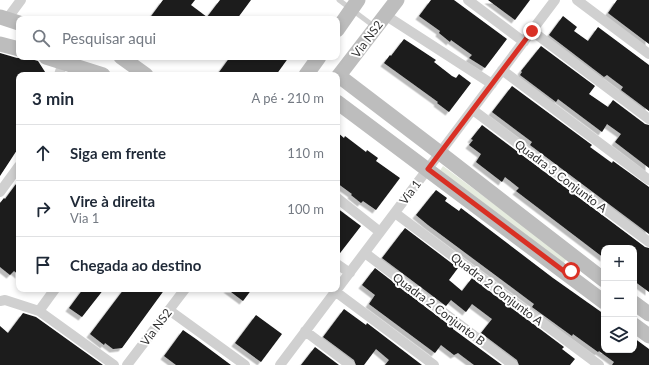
<!DOCTYPE html>
<html lang="pt">
<head>
<meta charset="utf-8">
<style>
	body { margin:0; font-family:Lato,sans-serif; background:#f2f2f3; color:#1f2937 }
	.controls { position:absolute; right:12px; bottom:12px; display:grid; overflow:hidden; border-radius:8px; box-shadow:0 2px 6px #0003 }
	.controls button { width:36px; height:36px; display:grid; place-items:center; padding:0; border:0; border-bottom:1px solid #e0e1e3; background:#fff; color:#1f2937; font:20px sans-serif }
	.stop { position:absolute; width:12px; height:12px; margin:-9px; border:3px solid #d93025; border-radius:50%; background:#fff }
	.stop.end { background:#d93025; border-color:#fff; box-shadow:0 1px 4px #0008 }
	.list { margin:0; padding:0; list-style:none }
	h2 { display:flex; justify-content:space-between; align-items:center; height:52px; margin:0; padding:0 16px; font-size:17px }
	h2 small { font-size:13px; font-weight:400; color:#747a83 }
	.list li { display:grid; grid-template-columns:26px 1fr auto; gap:12px; align-items:center; box-sizing:border-box; height:56px; padding:0 16px; border-top:1px solid #e0e1e3 }
	.list b { display:block; font-size:15px; white-space:nowrap }
	.list p { margin:0; font-size:13px; white-space:nowrap; color:#747a83 }
	.list em { font-size:13px; font-style:normal; color:#747a83 }
	.icon { flex:none; width:22px; height:22px; fill:none; stroke:currentColor; stroke-width:2; stroke-linecap:round; stroke-linejoin:round }
	.map { position:relative; flex:none; width:649px; height:365px; overflow:hidden }
	.search { position:absolute; background:#fff; box-shadow:0 2px 6px #0003; left:16px; top:16px; width:324px; height:44px; display:flex; align-items:center; gap:10px; box-sizing:border-box; padding:0 14px; border-radius:8px; color:#747a83; font-size:15px }
	.panel { position:absolute; background:#fff; box-shadow:0 2px 6px #0003; left:16px; top:72px; width:324px; height:220px; border-radius:8px }
	.map>svg:first-child { display:block }
	.green { fill:#e6ecdf }
	.building { fill:#1a1a1a; filter:url(#shadow) }
	.lines { fill:none; stroke-linecap:round; stroke-linejoin:round }
	.lane { stroke:#d0d0d0; stroke-width:5 }
	.street { stroke:#d0d0d0; stroke-width:10 }
	.secondary { stroke:#bdbdbd; stroke-width:15 }
	.route { stroke:#d93025; stroke-width:5 }
	.labels { text-anchor:middle; dominant-baseline:central; stroke-width:4; stroke-linejoin:round; paint-order:stroke }
	.street-label { font-size:12px; fill:#333; stroke:#fff }
</style>
</head>
<body>
<div class="map">
<svg width="649" height="365" viewBox="0 0 649 365">
	<defs>
		<filter id="shadow"><feDropShadow dx="-3.5" dy="3.5" stdDeviation="0" flood-color="#0004"/></filter>
	</defs>
	<rect width="100%" height="100%" fill="#fff"/>
	<path class="green" d="M443,166L567,258L562,266L439,172Z"/>
	<path class="building" d="M163,0H195L191,5L207,17L220,0H251L237,19H149Z
		M431,0H454L507,39L485,68L469,58L472,55L451,40L450,42L439,33L440,31L419,16Z
		M488,0H530L515,20Z
		M617,0H649V44L608,13Z
		M563,16L577,27L574,31L588,41L598,27L649,65V111L621,90L623,87L607,75L604,77L549,35Z
		M404,39L436,60L434,62L452,76L456,78L459,74L471,83L449,112L437,103L438,102L384,63L390,55L391,56Z
		M541,46L595,86L589,94L608,107L613,100L645,124L649,125V168L615,142L621,134L607,124L602,132L558,99L556,102L520,75L522,72L521,71Z
		M0,53L17,58L24,57L38,61L47,75H19V147L0,176Z
		M230,57H289L276,75H217Z
		M512,86L592,145L590,147L612,163L613,161L649,187V234L530,145L532,142L492,112Z
		M482,125L645,247L649,248V292L634,281V248H604V258L516,191L519,188L505,177L502,182L476,162L481,154L469,145L473,140L471,139Z
		M337,132L344,138L345,136L366,152L367,150L378,158L376,161L400,178L376,210L363,201L361,203L351,195L352,194L337,183Z
		M19,180V275L14,271L10,275L0,267V203L4,198L5,199Z
		M436,190L447,198L445,201L459,211L461,208L553,278L604,314V350H634V338L649,349V365H612L614,362L599,351L598,352L573,334L572,336L532,307L534,304L428,225L416,215Z
		M337,208L361,226L337,257Z
		M405,228L458,268L449,280L462,291L472,278L564,347L562,349L575,359L570,365H519L517,360L481,333L492,319L472,304L466,312L451,300L446,306L382,258Z
		M375,268L453,328V329L502,365H474L458,353L454,355L441,345L435,353L369,304L375,295L362,285Z
		M83,289H104L82,317L69,308Z
		M124,289H165L122,348L113,349L105,343L104,345L90,334Z
		M227,289H252L243,301Z
		M344,309L366,325L367,323L422,365H385L389,360L376,349L364,365H356L354,360L323,337Z
		M23,313L36,317L103,365H0V326L8,333Z
		M256,315L282,334L261,362L235,343Z
		M183,330L196,339L231,365H176L164,356Z
		M315,347L339,365H301Z"/>
	<g class="lines">
		<path class="lane" d="M339,0L375,27"/>
		<path class="street" d="M468,0L524,42
			M577,0L649,54
			M385,15L492,84
			M7,19L21,0
			M532,31L649,119
			M502,70L649,180
			M59,75L63,62
			M473,110L649,242
			M0,192L19,166
			M337,198L380,232
			M395,213L599,365
			M365,253L513,365
			M337,264L350,273
			M336,292L434,365
			M0,301L5,300L39,311L114,365
			M169,310L245,365
			M39,311L55,289
			M305,331L350,365
			M127,365L185,289
			M280,365L555,0"/>
		<path class="secondary" d="M0,17L19,23
			M337,30L358,0
			M0,44L19,49
			M46,57L103,75
			M121,57L146,75
			M306,75L319,57
			M339,76L440,153L604,280
			M337,78L397,0
			M337,102L604,302
			M634,303L649,314
			M634,325L649,336"/>
	</g>
	<g class="lines">
		<path class="route" d="M532,31L428,169L565,272L571,271"/>
	</g>
	<g class="labels">
		<g class="street-label">
			<text transform="translate(367 39) rotate(-53)">Via NS2</text>
			<text transform="translate(561 176) rotate(37)">Quadra 3 Conjunto A</text>
			<text transform="translate(410 192) rotate(-53)">Via 1</text>
			<text transform="translate(497 289) rotate(37)">Quadra 2 Conjunto A</text>
			<text transform="translate(439 309) rotate(37)">Quadra 2 Conjunto B</text>
			<text transform="translate(156 327) rotate(-53)">Via NS2</text>
		</g>
	</g>
</svg>
<div class="controls">
<button>+</button>
<button>−</button>
<button><svg class="icon" aria-label="layers" viewBox="0 0 24 24"><path d="M12 4l9 5-9 5-9-5zM3 14l9 5 9-5"/></svg></button>
</div>
<div class="stop" style="left:571px;top:271px"></div>
<div class="stop end" style="left:532px;top:31px"></div>
<div class="search"><svg class="icon" aria-label="search" viewBox="0 0 24 24"><circle cx="10" cy="10" r="6"/><path d="M15 15l6 6"/></svg>Pesquisar aqui</div>
<section class="panel">
<h2>3 min<small>A pé · 210 m</small></h2>
<ul class="list">
<li><svg class="icon" aria-label="ahead" viewBox="0 0 24 24"><path d="M12 20V5M6 11l6-6 6 6"/></svg><div><b>Siga em frente</b></div><em>110 m</em></li>
<li><svg class="icon" aria-label="right" viewBox="0 0 24 24"><path d="M7 20v-9h11M14 6l5 5-5 5"/></svg><div><b>Vire à direita</b><p>Via 1</p></div><em>100 m</em></li>
<li><svg class="icon" aria-label="arrive" viewBox="0 0 24 24"><path d="M6 21V4h12l-3 4 3 4H6"/></svg><div><b>Chegada ao destino</b></div></li>
</ul>
</section>
</div>
</body>
</html>
